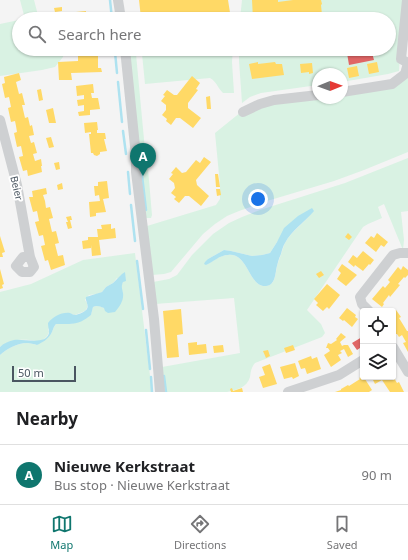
<!DOCTYPE html>
<html lang="en">
<head>
<meta charset="utf-8">
<style>
	body { margin:0; font-family:"Noto Sans",sans-serif; background:#f6f6f6; color:#202124 }
	.controls { position:absolute; right:12px; bottom:12px; display:grid; overflow:hidden; border-radius:4px; box-shadow:0 1px 3px #0004 }
	.controls button { width:36px; height:36px; display:grid; place-items:center; padding:0; border:0; border-bottom:1px solid #e0e0e0; background:#fff; color:#202124; font:20px sans-serif }
	.compass { position:absolute; left:312px; top:68px; width:36px; height:36px; border-radius:50%; background:#fff; box-shadow:0 1px 3px #0004; rotate:89deg }
	.scale { position:absolute; left:12px; bottom:10px; width:64px; box-sizing:border-box; padding-left:4px; border:2px solid #4a5661; border-top:0; font-size:11px; line-height:14px; white-space:nowrap; color:#4a5661; -webkit-text-stroke:3px #fff; paint-order:stroke }
	.you { position:absolute; left:258px; top:199px; width:14px; height:14px; margin:-10px; border:3px solid #fff; border-radius:50%; background:#1a73e8; box-shadow:0 0 0 6px #1a73e833 }
	.badge { display:grid; place-items:center; width:26px; height:26px; border-radius:50%; background:#0f766e; color:#fff; font-size:13px; font-weight:700 }
	.pin { position:absolute; translate:-50% -33px; filter:drop-shadow(0 1px 2px #0008) }
	.pin::after { content:''; position:absolute; top:21px; width:14px; height:12px; background:inherit; clip-path:polygon(0 0,100% 0,50% 100%) }
	.list { margin:0; padding:0; list-style:none }
	h2 { display:flex; justify-content:space-between; align-items:center; height:52px; margin:0; padding:0 16px; font-size:17px }
	h2 small { font-size:13px; font-weight:400; color:#757577 }
	.list li { display:grid; grid-template-columns:26px 1fr auto; gap:12px; align-items:center; box-sizing:border-box; height:60px; padding:0 16px; border-top:1px solid #e0e0e0 }
	.list b { display:block; font-size:15px; white-space:nowrap }
	.list p { margin:0; font-size:13px; white-space:nowrap; color:#757577 }
	.list em { font-size:13px; font-style:normal; color:#757577 }
	.icon { flex:none; width:22px; height:22px; fill:none; stroke:currentColor; stroke-width:2; stroke-linecap:round; stroke-linejoin:round }
	.map { position:relative; flex:none; width:408px; height:392px; overflow:hidden }
	.search { position:absolute; background:#fff; box-shadow:0 1px 3px #0004; left:12px; right:12px; top:12px; height:44px; display:flex; align-items:center; gap:10px; box-sizing:border-box; padding:0 14px; border-radius:22px; color:#757577; font-size:15px }
	.sheet { height:112px; background:#fff }
	nav { display:flex; justify-content:space-around; align-items:center; box-sizing:border-box; height:56px; border-top:1px solid #e0e0e0; background:#fff; font-size:11px; color:#757577 }
	nav a { display:grid; justify-items:center; gap:2px }
	nav .on { color:#0f766e }
	.map>svg:first-child { display:block }
	.green { fill:#d9f2e3; fill-rule:evenodd }
	.water { fill:#aee2f0 }
	.homes { fill:#ffd966 }
	.shops { fill:#e06666 }
	.lines { fill:none; stroke-linecap:round; stroke-linejoin:round }
	.stream { stroke:#aee2f0; stroke-width:2.5 }
	.street { stroke:#ced0d2; stroke-width:10 }
	.labels { text-anchor:middle; dominant-baseline:central; stroke-width:4; stroke-linejoin:round; paint-order:stroke }
	.street-label { font-size:10px; fill:#4a5661; stroke:#fff }
</style>
</head>
<body>
<div class="map">
<svg width="408" height="392" viewBox="0 0 408 392">
	<rect width="100%" height="100%" fill="#f4f4f4"/>
	<path class="green" d="M20,0H34L39,19H25Z
		M242,0H405L400,54L399,71L388,74L342,82V74H318V85L261,93L250,97L242,103L239,61V49H389V19H240Z
		M19,20V49H64L63,57L55,67L42,70L0,76V24Z
		M127,49H137L136,54L145,150L139,151Z
		M174,49H233L232,62L234,93H223C217,87 217,82 210,78L145,84L142,54L145,52Z
		M408,77V152L364,170L334,181L267,201L239,211L227,216L215,224L203,234L171,272L164,274L152,275L147,226L216,205L220,199V185L215,133L241,112L251,106L318,98H342V92Z
		M147,157L152,215L151,218H146L140,158Z
		M408,158V211L401,212L404,240L403,250L384,204L378,207L382,218L368,224L363,227L307,310L321,324L325,333L322,337L255,363C251,368 251,371 250,377C247,388 236,390 227,392H164L162,367L240,353L234,298L155,304L153,282L169,279L177,275L192,255L213,234L229,223L242,217L260,210L345,183ZM314,210C306,222 292,230 285,243C284,245 283,248 282,251C281,255 279,259 278,263C275,270 277,285 266,286C249,288 248,252 228,255C221,255 213,261 206,265L208,259L224,250L231,251L252,256L262,255L270,253L277,242Z
		M135,253L152,392H0V355C7,349 17,343 27,343C30,343 34,344 37,345L51,334L54,327L56,324L62,323L71,324L91,315L93,307C97,305 100,306 104,308L123,295L121,286L123,282L117,278L113,283L106,287L102,292L97,294L89,295L85,300L87,303V308L85,311L75,315L68,313L48,329L49,332C48,335 46,338 43,340C39,342 35,341 30,340C20,339 9,340 0,347V292L31,284L83,260Z"/>
	<path class="water" d="M312,208L314,211C305,222 292,230 285,243C283,246 282,250 281,254C279,258 278,262 277,266C275,273 276,285 266,286C249,288 248,252 228,255C220,255 213,262 206,265L204,264L205,262L208,259L224,250L231,251L252,256L262,255L270,253L277,242L284,228L298,216Z
		M125,272L126,281L123,282C121,287 122,288 123,293C124,300 120,306 115,312L108,313L105,311L104,308C99,306 97,305 93,307L91,315C85,320 78,324 69,324C65,324 61,324 56,324C53,327 53,331 51,334C47,340 43,342 37,345C34,344 30,343 27,343C17,343 7,349 0,355V347C4,343 9,341 14,340C23,338 46,346 49,333C49,330 48,326 48,323C53,317 61,312 70,313C72,314 74,315 76,315C79,314 85,312 87,309C89,305 85,301 86,297L102,292L106,287L113,283L122,274Z"/>
	<path class="homes" d="M139,0H228L231,19H149V18H141Z
		M252,0H278V2L293,0H321L322,4L321,5L322,15L296,18L295,15L280,17L279,14L260,17L261,19H253Z
		M62,7V11L55,12L54,8Z
		M86,11V13L90,12V15H92L93,19H76V12Z
		M78,56H98V68H101L102,72L71,73L72,80H59L58,62L78,61Z
		M258,62V64L275,62L276,64H282L284,75L252,79L249,64Z
		M377,62L379,72L369,74L367,64Z
		M312,63L313,73L309,74V72L301,73L300,64Z
		M357,66L359,76L349,78L347,68Z
		M19,73L21,80L16,82L19,94L22,93L25,105H22L25,118L28,117L30,126L32,125L34,135L29,136L31,143L34,142L37,153L33,154L35,161L41,159L42,166H41L42,172L28,176L27,170L23,171L19,157L23,156L21,146L17,147L14,133L17,132L16,126L15,121L11,122L8,108L11,107L9,97L5,98L2,84L5,83L4,77Z
		M192,76L200,83L196,89L198,90L188,103V108L201,118L193,128L180,118H176L171,125L166,121L167,119L162,115L166,110V105L161,101L165,96L163,95L167,90L174,95H177Z
		M93,84L94,93H91L92,98H98L100,109L90,110V115L79,116L78,112L84,111V105L78,106L77,100L84,99V95L77,96L76,86Z
		M41,89L43,100L39,101L37,90Z
		M210,96L211,109H207L206,97Z
		M53,108L56,123H49L46,110Z
		M97,122L98,130H97V133H105L106,139H104L107,151L100,152V154L97,156L94,155L93,153H91L89,134H91V132L85,133L84,123Z
		M51,137L54,147L49,148L46,138Z
		M204,157L211,162L196,180L197,185L209,196L201,206L189,196H185L179,203L174,199L176,197L171,193L175,188L174,183L169,179L173,174L171,173L176,167L182,173L186,172L196,160L200,163Z
		M59,162L60,169L56,170L54,163Z
		M215,174H218L220,187H216Z
		M107,181L109,198L103,199L106,212L96,213V216L90,217L89,202L100,201L99,195L95,196L94,186H98V182Z
		M62,183L63,189L58,190L57,185Z
		M46,188L47,194L43,195L45,201L46,208L50,207L53,218L49,219L52,232L56,231L59,243L55,244L58,256L63,255L65,265L51,270L48,260L45,261L41,246L45,245L43,235L39,236L35,222L39,221L37,211L33,212L29,197H33L32,191Z
		M216,189H220L221,195L217,196Z
		M71,216L72,220H70L72,228L68,229L66,222H68L66,217Z
		M111,224V229L115,228L116,238L99,240L101,255L92,256L91,245V248L83,249L82,241L88,240V237H98L97,229H102L101,225Z
		M348,233L352,237L349,240L345,237Z
		M377,233L388,242L384,247L381,245L376,252L365,243L371,236L374,238Z
		M0,236L5,252L2,253L3,257H0Z
		M363,251L374,260L370,265L369,264L363,271L355,265L354,267L348,262L353,255L357,258Z
		M342,264L357,275L346,286L337,279L341,273L338,270Z
		M403,266L408,270V275L405,278L404,277L398,284L400,285L390,297L389,295L383,303L384,304L382,307L372,299L383,286L385,288L390,282L388,280L398,267L401,270Z
		M0,269L4,284L2,285L3,288L0,289Z
		M321,271L324,275L319,278L316,274Z
		M327,284L340,295L329,309L327,307L323,311L316,305L318,303L314,299Z
		M347,308L356,315L355,317L358,319L352,327L344,320L343,321L339,318Z
		M181,309L183,334L177,335L179,357L167,358L163,311Z
		M396,310L401,317L399,318L407,331H408V352L403,343L406,342L402,335L399,337L397,334H395L393,331V311Z
		M341,333L346,337L340,342L342,346L344,345H348L353,354L348,357L344,349L340,351L342,353L338,355L341,360L331,367L324,355L330,351L328,348H326L328,343L331,344L337,340L336,339Z
		M197,342V345L206,344L207,353L189,355L188,343Z
		M223,345L224,352L214,353L213,346Z
		M293,345L295,350L286,353L284,348Z
		M268,350L270,356L266,358L263,351Z
		M311,356L312,359L317,357L321,369L307,374L305,368L301,369L298,361Z
		M295,363L299,376L293,379L292,377L284,379L280,367Z
		M270,364L277,384L263,388L259,377L265,375L262,367Z
		M393,374L395,377L394,378L397,383L399,382L404,392H390L382,380L375,384L373,380L377,377H393Z
		M363,376L372,390L369,392H335L341,390V389L348,385L349,386L360,379L359,378Z
		M232,388L233,391L242,388L243,392H231L230,389Z"/>
	<path class="shops" d="M366,49H371L374,60L349,65L347,53Z
		M363,331V346L357,350L352,343L362,337L360,333Z"/>
	<g class="lines">
		<path class="stream" d="M110,0L112,19
			M115,52L117,73
			M118,82L122,122
			M123,131L126,154
			M141,167L146,210
			M128,172L130,194
			M131,205L135,241
			M137,261L143,309
			M146,330L150,369
			M164,376L166,392
			M151,377L152,392"/>
		<path class="street" d="M118,0L121,19
			M125,49L136,156V172L154,319L160,392
			M342,92L392,84L405,74L408,63L401,59L407,0
			M243,112L260,104L274,100L318,95
			M0,120L17,185L30,257L34,267L30,272H22L16,266L23,257H30
			M369,311L362,304L360,297L393,255L400,253H408
			M393,347L408,372
			M288,392L339,375L363,360"/>
	</g>
	<g class="labels">
		<g class="street-label">
			<text transform="translate(17 188) rotate(77)">Beier</text>
		</g>
	</g>
</svg>
<div class="controls">
<button><svg class="icon" aria-label="locate" viewBox="0 0 24 24"><circle cx="12" cy="12" r="6"/><path d="M12 2v4M12 18v4M2 12h4M18 12h4"/></svg></button>
<button><svg class="icon" aria-label="layers" viewBox="0 0 24 24"><path d="M12 4l9 5-9 5-9-5zM3 14l9 5 9-5"/></svg></button>
</div>
<svg class="compass" viewBox="-18 -18 36 36"><path d="M0-13l5 13h-10z" fill="#e53935"/><path d="M0 13l5-13h-10z" fill="#757577"/></svg>
<div class="scale">50 m</div>
<div class="you"></div>
<div class="pin badge" style="left:143px;top:176px">A</div>
<div class="search"><svg class="icon" aria-label="search" viewBox="0 0 24 24"><circle cx="10" cy="10" r="6"/><path d="M15 15l6 6"/></svg>Search here</div>
</div>
<section class="sheet">
<h2>Nearby<small></small></h2>
<ul class="list">
<li><span class="badge">A</span><div><b>Nieuwe Kerkstraat</b><p>Bus stop · Nieuwe Kerkstraat</p></div><em>90 m</em></li>
</ul>
</section>
<nav>
<a class="on"><svg class="icon" aria-label="map" viewBox="0 0 24 24"><path d="M3 6l6-2 6 2 6-2v14l-6 2-6-2-6 2zM9 4v14M15 6v14"/></svg>Map</a>
<a><svg class="icon" aria-label="directions" viewBox="0 0 24 24"><path d="M12 3l9 9-9 9-9-9zM9 14v-3h6M13 9l2 2-2 2"/></svg>Directions</a>
<a><svg class="icon" aria-label="saved" viewBox="0 0 24 24"><path d="M7 4h10v16l-5-4-5 4z"/></svg>Saved</a>
</nav>
</body>
</html>
